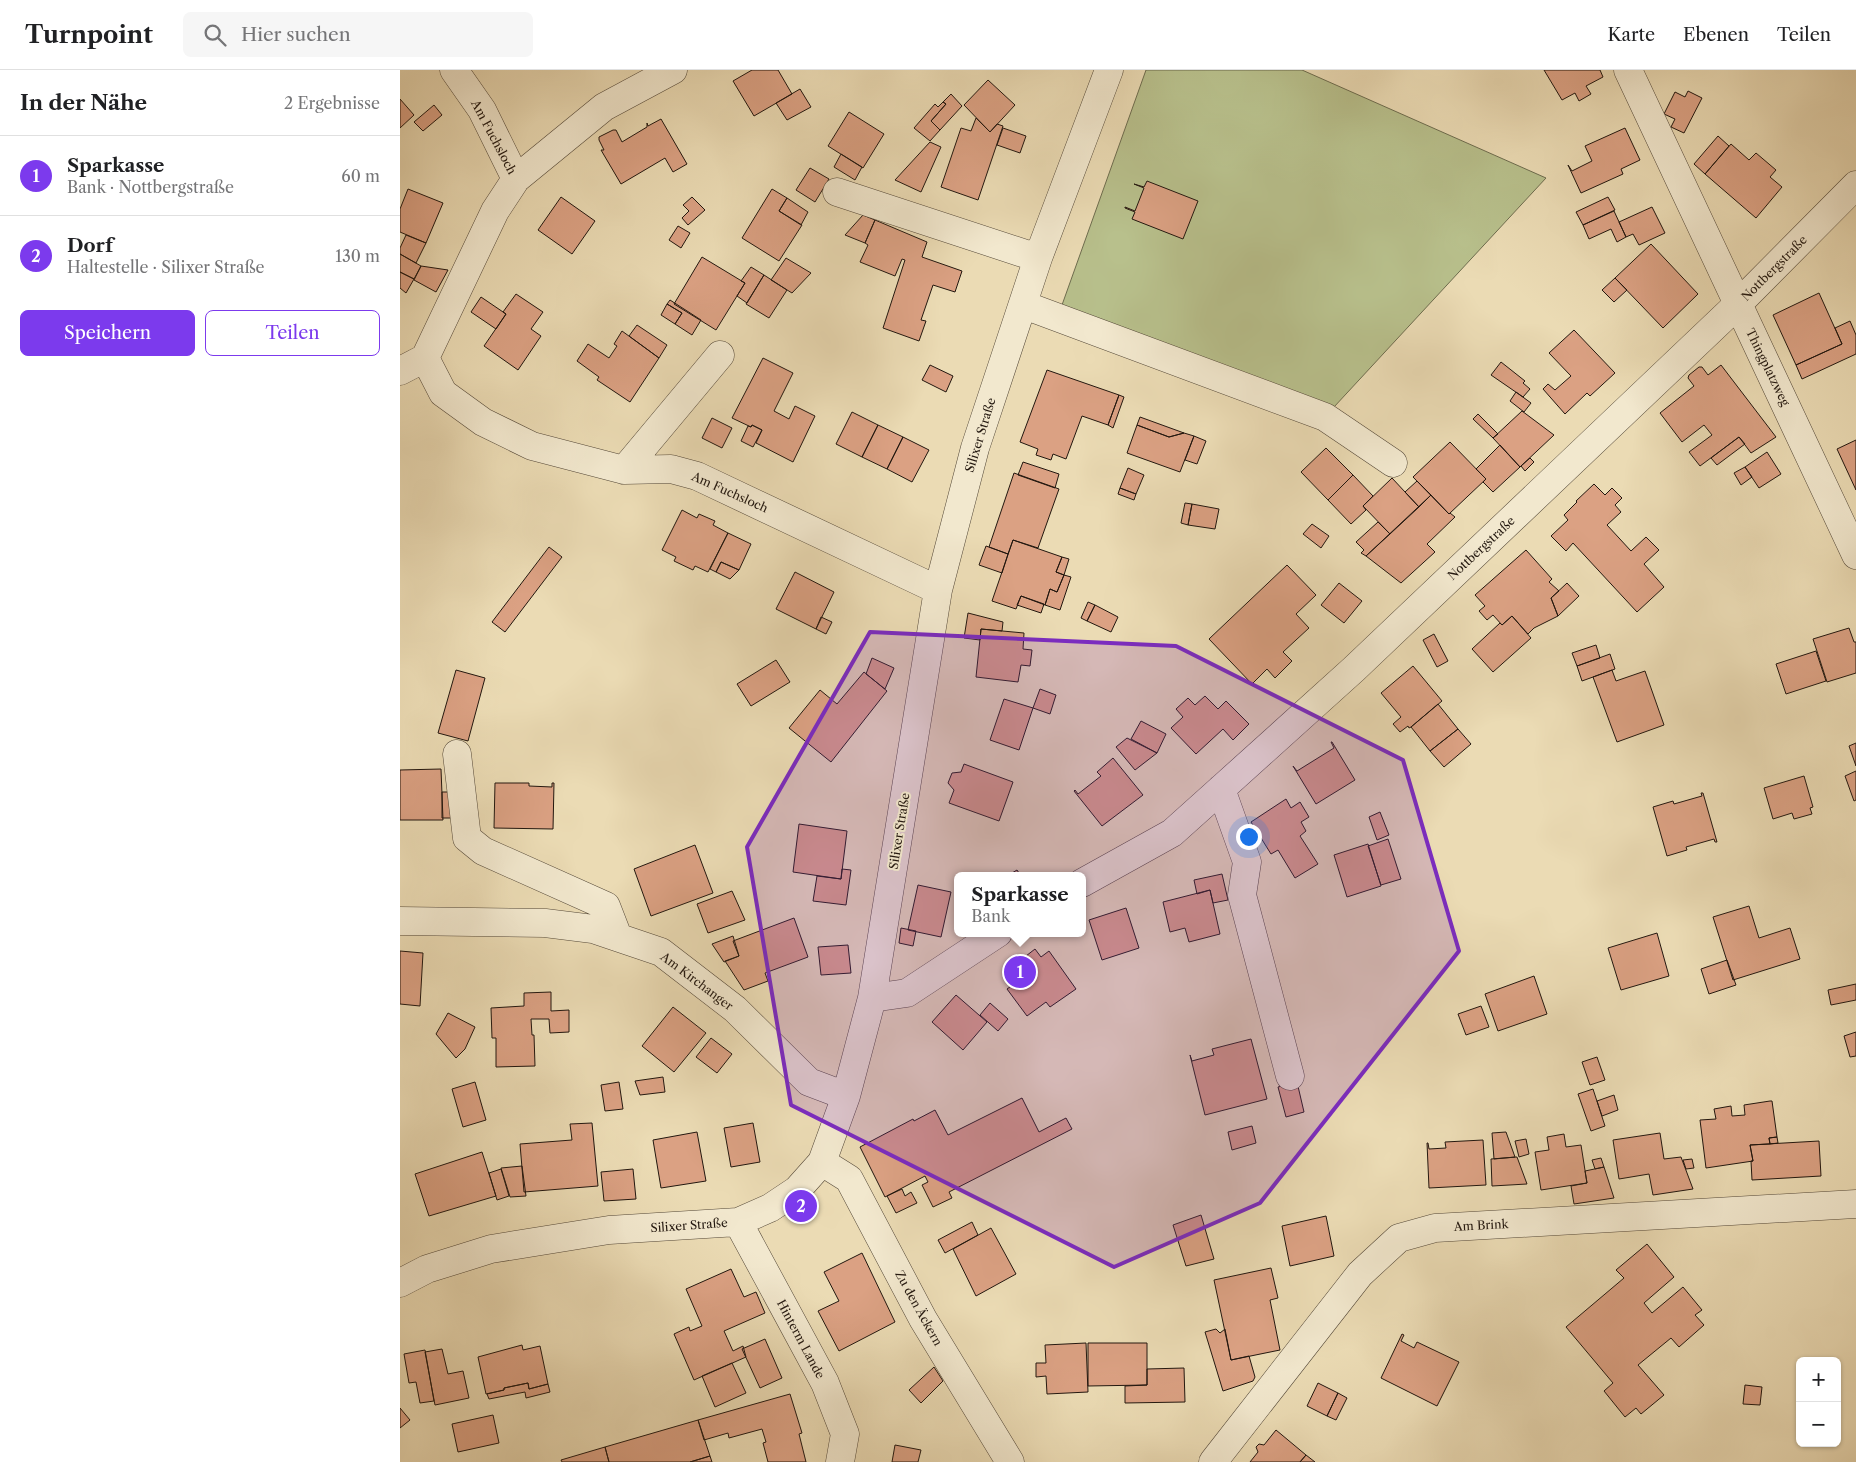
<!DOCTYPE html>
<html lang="de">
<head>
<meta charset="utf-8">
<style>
	body { margin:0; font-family:"Libre Caslon Text",serif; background:#f6f6f6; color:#202124 }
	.controls { position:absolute; right:15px; bottom:15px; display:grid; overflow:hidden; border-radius:8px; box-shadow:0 1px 4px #0004 }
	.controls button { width:45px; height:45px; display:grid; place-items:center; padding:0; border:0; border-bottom:1px solid #e0e0e0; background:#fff; color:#202124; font:25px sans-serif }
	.you { position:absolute; left:848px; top:766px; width:18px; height:18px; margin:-12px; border:4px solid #fff; border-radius:50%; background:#1a73e8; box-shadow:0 0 0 8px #1a73e833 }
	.badge { display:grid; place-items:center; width:32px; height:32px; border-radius:50%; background:#7c3aed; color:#fff; font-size:16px; font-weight:700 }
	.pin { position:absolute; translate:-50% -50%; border:2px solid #fff; box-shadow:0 1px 5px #0006 }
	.popup { position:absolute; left:554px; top:802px; width:132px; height:65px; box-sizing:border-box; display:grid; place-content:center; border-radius:8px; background:#fff; filter:drop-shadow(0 1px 4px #0005); font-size:16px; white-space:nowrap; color:#757577 }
	.popup b { font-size:19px; color:#202124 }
	.popup::after { content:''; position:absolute; left:50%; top:100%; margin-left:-10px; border:10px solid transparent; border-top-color:#fff }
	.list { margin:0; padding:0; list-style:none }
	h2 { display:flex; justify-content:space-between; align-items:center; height:65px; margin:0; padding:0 20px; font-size:21px }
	h2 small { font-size:16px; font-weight:400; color:#757577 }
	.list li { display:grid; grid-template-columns:32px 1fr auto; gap:15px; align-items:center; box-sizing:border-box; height:80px; padding:0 20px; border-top:1px solid #e0e0e0 }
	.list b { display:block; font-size:19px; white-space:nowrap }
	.list p { margin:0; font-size:16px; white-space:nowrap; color:#757577 }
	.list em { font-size:16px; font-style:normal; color:#757577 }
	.actions { display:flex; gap:10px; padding:15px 20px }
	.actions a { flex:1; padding:11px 0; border:1px solid #7c3aed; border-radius:8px; text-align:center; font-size:18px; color:#7c3aed }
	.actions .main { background:#7c3aed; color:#fff }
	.icon { flex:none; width:28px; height:28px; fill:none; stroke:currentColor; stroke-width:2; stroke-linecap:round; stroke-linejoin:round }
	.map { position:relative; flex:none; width:1456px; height:1392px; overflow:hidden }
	header { display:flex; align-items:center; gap:30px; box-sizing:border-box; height:70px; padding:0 25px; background:#fff; border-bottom:1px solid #e0e0e0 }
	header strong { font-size:24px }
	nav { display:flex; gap:28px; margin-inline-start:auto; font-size:18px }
	.search { width:350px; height:45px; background:#f6f6f6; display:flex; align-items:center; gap:12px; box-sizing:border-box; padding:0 18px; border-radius:8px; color:#757577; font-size:19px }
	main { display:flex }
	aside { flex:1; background:#fff }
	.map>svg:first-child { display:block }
	.green { fill:#b8c08c; stroke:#6d6c4e }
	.building { fill:#dba183; stroke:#22170f }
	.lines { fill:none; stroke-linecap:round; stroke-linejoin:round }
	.minor-casing { stroke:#544838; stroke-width:29 }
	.minor { stroke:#f2e8ce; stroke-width:28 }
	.marked { fill:#7b2cbf; fill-opacity:0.2; stroke:#7b2cbf; stroke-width:4; stroke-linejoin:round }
	.labels { text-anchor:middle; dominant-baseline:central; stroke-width:4; stroke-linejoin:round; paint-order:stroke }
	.street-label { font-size:12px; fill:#22170f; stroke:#f2e8ce }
</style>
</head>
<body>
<header>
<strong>Turnpoint</strong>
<div class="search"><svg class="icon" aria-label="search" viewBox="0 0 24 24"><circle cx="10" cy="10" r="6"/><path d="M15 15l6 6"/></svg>Hier suchen</div>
<nav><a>Karte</a><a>Ebenen</a><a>Teilen</a></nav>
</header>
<main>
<aside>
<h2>In der Nähe<small>2 Ergebnisse</small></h2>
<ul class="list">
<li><span class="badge">1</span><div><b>Sparkasse</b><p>Bank · Nottbergstraße</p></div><em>60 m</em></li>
<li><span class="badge">2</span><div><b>Dorf</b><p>Haltestelle · Silixer Straße</p></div><em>130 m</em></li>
</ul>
<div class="actions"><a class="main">Speichern</a><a>Teilen</a></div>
</aside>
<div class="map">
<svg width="1456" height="1392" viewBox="0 0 1456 1392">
	<rect width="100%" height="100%" fill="#ebdbb4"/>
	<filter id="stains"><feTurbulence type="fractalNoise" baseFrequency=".004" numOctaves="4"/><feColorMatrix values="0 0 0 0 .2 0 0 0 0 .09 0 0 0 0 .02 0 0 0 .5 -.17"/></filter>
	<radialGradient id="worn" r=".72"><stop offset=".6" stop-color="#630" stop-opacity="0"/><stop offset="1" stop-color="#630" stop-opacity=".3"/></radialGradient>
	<path class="green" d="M746,0H902L1146,108L934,337L662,235Z"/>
	<path class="building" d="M352,0H378L392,24L354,46L333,11Z
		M1144,0H1200L1203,7L1186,16L1191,24L1179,31L1175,23L1162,30Z
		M588,10L615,35L590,62L564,35Z
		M400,19L411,37L387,50L376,33Z
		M1288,21L1302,28L1284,63L1271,57L1275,49L1264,44L1275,22L1285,27Z
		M551,24L562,36L540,60L531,51L546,34L543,32Z
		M0,29L14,45L0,58Z
		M543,32L546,34L531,51L540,60L530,71L514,58L535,34L538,37Z
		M34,35L42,45L23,61L14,52Z
		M449,42L484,64L463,98L428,76Z
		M576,48L590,62L597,54L603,56L578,130L541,117L561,58L571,61Z
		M261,49L287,94L273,102L265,88L221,114L201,80H204L199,70V67L213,60H216L222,72L247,57V53L248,56Z
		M603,58L626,66L620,83L597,75Z
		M1225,58L1240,90L1221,99L1223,104L1181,123L1168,95L1172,101L1192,91L1185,76Z
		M1318,66L1329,76L1305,104L1294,94Z
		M530,72L541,77L521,122L495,110Z
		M1331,74L1349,90L1356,83L1376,100L1370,107L1382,117L1356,148L1305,104Z
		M441,84L462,97L455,110L434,97Z
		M410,98L429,109L415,132L396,120Z
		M747,111L798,131L783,169L732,149L735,142L725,138V137L735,141L744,118L734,114L744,117Z
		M8,119L43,133L26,173L0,162V139Z
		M372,119L387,128L379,141L402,155L379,191L342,168Z
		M161,127L195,151L172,184L138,160Z
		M292,127L305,140L288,155L282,148L289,141L283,135Z
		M1208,127L1215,140L1183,155L1176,142Z
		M387,128L408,142L401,155L379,141Z
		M1252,137L1265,163L1239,175L1233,164L1226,167L1219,152Z
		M1214,141L1226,167L1217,172L1211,159L1189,169L1183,155Z
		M463,145L475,150L465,173L445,165Z
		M475,150L527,172L522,187L562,201L555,222L533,215L521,250L526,251L519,271L483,258L505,190L502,189L495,206L460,192L468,175L465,173Z
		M278,156L290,163L281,178L269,170Z
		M6,165L26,173L16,193L0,184V178Z
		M1251,174L1298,224L1263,258L1215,208Z
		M0,184L21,196L14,209L0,202Z
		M302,187L345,213L316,260L274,234Z
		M386,188L411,203L392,223L371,210Z
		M21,196L48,200L36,222L14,210Z
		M351,197L364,205L347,233L337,226L345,213L341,211Z
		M0,202L14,209L6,223L0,218Z
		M364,205L387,220L369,248L346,234Z
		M1215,208L1227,220L1214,232L1202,220Z
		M1419,223L1442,274L1396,295L1373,245Z
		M116,224L143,242L131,259L141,266L118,300L84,276L106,244L103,242Z
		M81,227L106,244L96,259L71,242Z
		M270,230L301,250L292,265L275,254L282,243L267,234Z
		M267,234L282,243L275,254L261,245Z
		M1450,251L1456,265V284L1402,309L1396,295L1442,274L1435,258Z
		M237,255L267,275L259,288L229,266Z
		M1174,260L1215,303L1190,326L1187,323L1165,344L1143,319L1148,314L1155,320L1171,306L1149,283Z
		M222,261L259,288L230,332L197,310L199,307L177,291L188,274L209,288L217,276L214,274Z
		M363,288L393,303L374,341L389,349L395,336L415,346L393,392L356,373L362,360L352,355L351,357L332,348Z
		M1101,292L1125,311L1123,313L1130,319L1123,327L1091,305Z
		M530,295L553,306L546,322L522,310Z
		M1321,295L1376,367L1351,383L1339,367L1300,396L1289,382L1312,365L1304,355L1282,372L1260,343L1294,316L1288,308L1289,305L1299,297H1302L1308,305Z
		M647,300L719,325L708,355L682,346L666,389L653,384L651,390L636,385L638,379L620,372Z
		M1116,322L1131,333L1124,342L1110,331Z
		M719,325L724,327L713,358L708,355Z
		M1122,341L1154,365L1120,397L1093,368Z
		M452,342L478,355L462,387L436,374Z
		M1078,344L1098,364L1093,368L1073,349Z
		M740,347L784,363L769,367L737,355Z
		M312,348L332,358L322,378L302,368Z
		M352,355L362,360L353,377L341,371L348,356L351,357Z
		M478,355L503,367L487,399L462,387Z
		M737,355L769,367L784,363L794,366L780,402L727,383Z
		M794,366L806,371L797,394L785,390Z
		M503,367L529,380L512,412L487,399Z
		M1339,367L1345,374L1317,395L1311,388Z
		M1456,370V420L1437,379Z
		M1050,372L1086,409L1049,444L1013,407Z
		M1100,375L1120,397L1093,422L1083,412L1086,409L1076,399Z
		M926,378L953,405L928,430L901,402Z
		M1367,382L1381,404L1359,418L1345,397Z
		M1130,388L1134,392L1125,401L1121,396Z
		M623,392L659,404L655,418L618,405Z
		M1345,397L1352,407L1341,415L1334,403Z
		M728,398L744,405L736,424L720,418Z
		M614,403L659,419L638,478L613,470L608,484L589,477Z
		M953,405L973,426L963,436L966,440L951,454L928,430Z
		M992,408L1019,437L990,464L963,436Z
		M1017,411L1031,425L1019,437L1005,422Z
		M1194,414L1205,425L1212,418L1222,428L1215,435L1221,442L1207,455L1231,481L1246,467L1259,480L1244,494L1264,517L1237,542L1173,473L1166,481L1151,466L1168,450L1164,445L1177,432L1176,431Z
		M720,418L736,424L734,430L718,424Z
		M1031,425L1049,444L1050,443L1055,447L1027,474L1035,482L1001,513L966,486Z
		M785,433L792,434L788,455L781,453Z
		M792,434L819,439L815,459L788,455Z
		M282,440L297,448L299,444L315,451L313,455L328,463L308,502L295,496L293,500L274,491L276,487L262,480Z
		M978,452L990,464L966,486L961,483L964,480L956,472Z
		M912,454L929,466L921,478L903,464Z
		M328,463L351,474L339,500L321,492L316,502L310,499Z
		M613,470L662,487L656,502L664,505L657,522L650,519L645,535L621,526L616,539L592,531Z
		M586,476L608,484L602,503L579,495Z
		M149,477L162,487L105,562L92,552Z
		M1126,480L1152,509L1149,512L1159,521L1151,528L1158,546L1134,558L1128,564L1112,546L1102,555L1093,545L1087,550L1079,541L1085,536L1075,525Z
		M662,487L669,489L664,505L656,502Z
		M321,492L339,500L330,509L316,502Z
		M887,495L916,525L896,544L909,558L883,582L892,591L875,608L867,599L852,614L809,569Z
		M395,502L434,522L416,559L376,539Z
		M664,505L671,507L660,540L645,535L650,519L657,522Z
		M939,513L962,531L944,553L921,535Z
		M1167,513L1179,526L1158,546L1151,528Z
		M621,526L644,534L641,543L617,535Z
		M688,532L695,535L687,551L681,548Z
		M695,535L718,547L711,562L687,551Z
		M568,543L603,552L602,561L581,559L580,570L564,568Z
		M1112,546L1131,568L1093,602L1072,579L1100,553L1102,555Z
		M421,547L432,552L426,564L416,559Z
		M1449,558L1454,572H1456V603L1427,612L1413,569Z
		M581,559L624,563L623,579L632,580L630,596L621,595L618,612L576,607Z
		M1034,564L1048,591L1037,597L1023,570Z
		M1196,575L1200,588L1177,596L1172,583Z
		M1416,581L1426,611L1386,624L1376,594Z
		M1210,584L1215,599L1182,611L1177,596Z
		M472,588L494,598L485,619L466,604Z
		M376,590L390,612L351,636L337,614Z
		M1013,596L1042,631L1011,657L1009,658L1008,656L1000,662L993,654L1001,647L981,623Z
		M56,600L85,608L68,671L38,663Z
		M1212,600L1216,611L1245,601L1264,655L1217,672L1193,607Z
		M464,602L487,621L431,692L389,658L420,620L437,634Z
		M640,619L656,625L650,644L633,638Z
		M805,626L818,639L826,631L849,654L833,670L823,659L796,684L771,658L783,647L776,639L788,628L795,635Z
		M604,629L633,638L619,680L590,670Z
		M1038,634L1058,659L1030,681L1011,657Z
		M741,651L766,664L757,683L731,669Z
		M1058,659L1071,674L1044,697L1030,681Z
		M727,668L757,683L735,700L716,677Z
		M931,672H932L955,710L916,734L893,696L897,701L934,678Z
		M1456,673V696L1449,676Z
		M713,688L743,725L702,756L674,721L675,720L678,724L701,706L697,702Z
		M564,694L613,712L599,751L549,733L554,720L548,713L552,703L561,702Z
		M41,699L43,750H0V700Z
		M1456,701V730L1454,731L1445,706Z
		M1404,706L1413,737L1410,738L1412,744L1394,749L1392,743L1373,749L1364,718Z
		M95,713H129V716L152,717V713H154L153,759L94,758Z
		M42,722H56L57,748H42Z
		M1301,723H1303L1317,772H1315L1314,769L1286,777L1287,780L1267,786L1253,737L1273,731L1274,734L1302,726Z
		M886,729L891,738L900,732L909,747L901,752L906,761L900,766L918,794L895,808L878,780L871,784L851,752Z
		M980,742L989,765L977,770L969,747Z
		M399,754L447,761L441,809L393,802Z
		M988,769L1001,809L981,815L968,776Z
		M968,774L981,816L947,827L934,785Z
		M295,775L313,823L251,846L234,799Z
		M442,799L451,800L446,835L413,831L417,806L441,809Z
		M617,800L621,806H607Z
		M822,804L828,830L813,833L810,820L797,824L794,810Z
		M518,815L551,822L541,867L508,860Z
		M810,820L820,864L789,872L785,858L770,862L763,832Z
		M332,821L345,850L308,863L297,834Z
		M1349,836L1359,868L1390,858L1400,889L1333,910L1313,847Z
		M726,838L739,878L702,890L689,850Z
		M394,848L408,887L365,903L368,911L344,920L325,891L339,886L333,871Z
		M501,858L516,861L513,876L499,873Z
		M1257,863L1269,906L1221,920L1208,878Z
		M333,866L339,886L324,892L312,874Z
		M448,875L451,903L421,905L418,877Z
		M635,879L641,887L649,881L676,919L650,937L646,932L627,946L607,919L627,905L623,900L631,894L626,886Z
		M0,881L23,883L20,936L0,934Z
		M1327,890L1336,915L1309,924L1301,899Z
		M1134,906L1147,944L1098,961L1085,924Z
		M1456,914V930L1431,935L1428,920Z
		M151,922V941L169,940V962L150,963L149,949H131L132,965H134L135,996L96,997V968H92L91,938L124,936V923Z
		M556,925L587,952L563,980L532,952Z
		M590,933L608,949L598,961L580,945Z
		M1081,936L1089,957L1066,965L1058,944Z
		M273,937L306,963L274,1002L242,976Z
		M48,943L75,957L65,979L56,988L36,964Z
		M1456,962V986L1450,987L1444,966Z
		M311,968L332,984L317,1003L296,987Z
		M851,969L867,1029L805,1045L790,985L792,991L814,985L812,979Z
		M1197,987L1205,1010L1190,1015L1182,992Z
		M263,1007L265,1022L240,1025L235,1011Z
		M75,1012L86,1050L63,1057L52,1019Z
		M219,1012L223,1039L205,1041L201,1015Z
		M897,1012L904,1042L886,1047L878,1017Z
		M1193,1019L1205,1056L1191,1061L1178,1024Z
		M1214,1025L1218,1040L1202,1046L1197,1031Z
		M622,1028L639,1062L666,1048L672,1059L549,1122L552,1128L533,1137L522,1115L528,1112L525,1106L485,1127L460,1077L513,1049L514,1051L535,1040L548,1065Z
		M1370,1031H1372L1377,1067L1369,1068L1370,1074L1350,1075L1353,1091L1306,1098L1300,1050L1316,1049L1314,1039L1331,1036L1332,1046L1345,1045L1344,1035Z
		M192,1053L198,1116L124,1122L120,1074L172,1070L170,1054Z
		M353,1053L360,1092L331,1097L324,1058Z
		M852,1056L856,1073L832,1080L828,1062Z
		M297,1062L306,1111L261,1118L253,1070Z
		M1106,1062L1115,1087L1094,1089L1092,1063Z
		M1260,1063L1264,1089L1281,1087L1293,1119L1253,1125L1249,1104L1219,1109L1213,1070Z
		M1164,1064L1166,1077L1181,1075L1187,1113L1141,1120L1135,1082L1149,1080L1147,1067Z
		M1377,1067L1378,1073L1370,1074L1369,1068Z
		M1126,1069L1129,1084L1119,1087L1115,1071Z
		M1083,1070L1086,1115L1029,1118L1027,1073H1028L1029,1079L1046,1078L1045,1072Z
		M1419,1071L1421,1106L1352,1110L1351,1091H1353L1350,1075Z
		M82,1082L96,1126L29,1146L15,1104Z
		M1117,1087L1127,1114L1092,1116L1091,1089Z
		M1201,1088L1204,1097L1195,1099L1192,1090Z
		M1292,1089L1294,1098L1286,1099L1283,1090Z
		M122,1096L126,1126L110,1127L101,1098Z
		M1204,1097L1214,1128L1174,1134L1171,1116L1187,1113L1185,1101Z
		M101,1099L109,1126L97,1130L89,1103Z
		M233,1099L236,1129L204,1131L201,1102Z
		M502,1119L505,1126L511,1122L517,1133L496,1143L487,1126Z
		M801,1145L814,1189L786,1196L773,1155Z
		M926,1146L934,1186L890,1196L882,1156Z
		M572,1152L578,1165L545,1183L538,1170Z
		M591,1158L616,1204L576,1226L553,1179Z
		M1247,1174L1274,1207L1244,1233L1252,1243L1283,1217L1302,1240L1295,1245L1304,1255L1279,1277L1271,1268L1238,1295L1264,1325L1241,1344L1236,1338L1225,1347L1204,1321L1213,1313L1166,1257L1224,1208L1216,1200Z
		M462,1183L495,1252L439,1281L418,1241L439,1231L424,1202Z
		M871,1198L878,1228L870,1230L880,1280L831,1290L814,1210Z
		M331,1199L344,1227L356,1222L365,1243L324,1261L333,1281L343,1276L346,1287L294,1310L274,1264L289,1257L290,1261L302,1256L286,1219Z
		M816,1259L820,1263L825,1259L831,1290L849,1286L855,1307L853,1311L823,1321L805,1262Z
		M1002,1264L1004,1265L1001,1271L1014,1278L1017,1272L1059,1292L1037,1336L981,1308Z
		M365,1269L382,1308L360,1318L342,1279Z
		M686,1273L688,1322L647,1324L646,1306L636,1307V1293H646L645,1275Z
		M688,1273H747V1315L688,1316Z
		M122,1275L123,1280L140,1276L148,1314L129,1319L128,1313L104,1318V1320L86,1324L78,1287Z
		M42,1279L48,1304L63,1301L69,1328L35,1335L25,1282Z
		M25,1280L34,1331L20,1333L16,1312L9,1313L4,1284Z
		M332,1293L346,1323L315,1337L302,1306Z
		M534,1297L543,1311L521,1333L509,1320Z
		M784,1298L785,1332L725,1333V1316L747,1315V1299Z
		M128,1313L129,1319L148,1314L150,1322L126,1328L125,1322L89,1329L87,1324L104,1320V1318Z
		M918,1313L938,1323L927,1346L907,1336Z
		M1345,1315L1362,1317L1360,1335L1343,1334Z
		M938,1323L947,1328L936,1350L927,1346Z
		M390,1324L402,1363L399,1364L406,1392H368L363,1373L366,1372L362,1359L329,1368L328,1363L304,1370L298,1350Z
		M0,1338L10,1350L0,1358Z
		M93,1345L99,1373L58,1382L52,1354Z
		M298,1350L310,1386L290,1392H209L205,1377Z
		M876,1360L906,1385L900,1392H850L858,1382L856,1377L859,1374L864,1375Z
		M495,1375L521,1380L518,1392H492Z
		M205,1377L209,1392H162L161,1390Z
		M906,1385L915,1392H900Z
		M310,1386L312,1392H290Z"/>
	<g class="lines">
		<g class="minor-casing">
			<path id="minor" d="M54,0L82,40L116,109
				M273,0L204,37L116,109L95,141L25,288L43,323L83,352L132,376L224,400L271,399L297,406L538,520
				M1228,0C1303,162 1381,323 1456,485
				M437,122L638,188
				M624,235L925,347L993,393
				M0,301L25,288
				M224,400L320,285
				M57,684L67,768L83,781L206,836L218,867
				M821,719L847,792L842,825L890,1006
				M682,813L772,763L821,719L954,599L1337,235L1456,115
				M0,851L145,853L193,859L261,882L335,939L409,1012L446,1026
				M472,928L507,923L598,863
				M422,1092L449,1109L523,1249L610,1392
				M338,1152L425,1313L445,1364L440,1392
				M0,1213L27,1199L91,1179L209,1160L338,1152L370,1138L397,1120L422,1092L446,1026L472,928L538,520L575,378L638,188L709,0
				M813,1392L960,1204L999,1168L1035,1158L1456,1134"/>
		</g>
		<use href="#minor" class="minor"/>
	</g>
	<path class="marked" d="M470,562L776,576L1003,690L1059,881L860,1133L714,1197L391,1035L347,777Z"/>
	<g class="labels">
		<g class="street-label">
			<text transform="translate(94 67) rotate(62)">Am Fuchsloch</text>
			<text transform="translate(1374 198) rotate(-45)">Nottbergstraße</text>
			<text transform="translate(1368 297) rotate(64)">Thingplatzweg</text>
			<text transform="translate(580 365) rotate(-73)">Silixer Straße</text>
			<text transform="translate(330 422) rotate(24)">Am Fuchsloch</text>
			<text transform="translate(1081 478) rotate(-43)">Nottbergstraße</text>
			<text transform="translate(499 761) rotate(-81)">Silixer Straße</text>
			<text transform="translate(297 911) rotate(37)">Am Kirchanger</text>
			<text transform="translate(289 1155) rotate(-4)">Silixer Straße</text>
			<text transform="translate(1081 1155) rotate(-3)">Am Brink</text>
			<text transform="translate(519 1238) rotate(61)">Zu den Äckern</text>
			<text transform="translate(401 1269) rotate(62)">Hinterm Lande</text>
		</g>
	</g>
	<rect width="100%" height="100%" filter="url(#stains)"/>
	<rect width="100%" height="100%" fill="url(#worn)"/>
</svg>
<div class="controls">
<button>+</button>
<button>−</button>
</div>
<div class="you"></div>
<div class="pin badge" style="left:620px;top:902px">1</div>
<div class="popup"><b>Sparkasse</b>Bank</div>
<div class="pin badge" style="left:401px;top:1136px">2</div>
</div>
</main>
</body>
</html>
